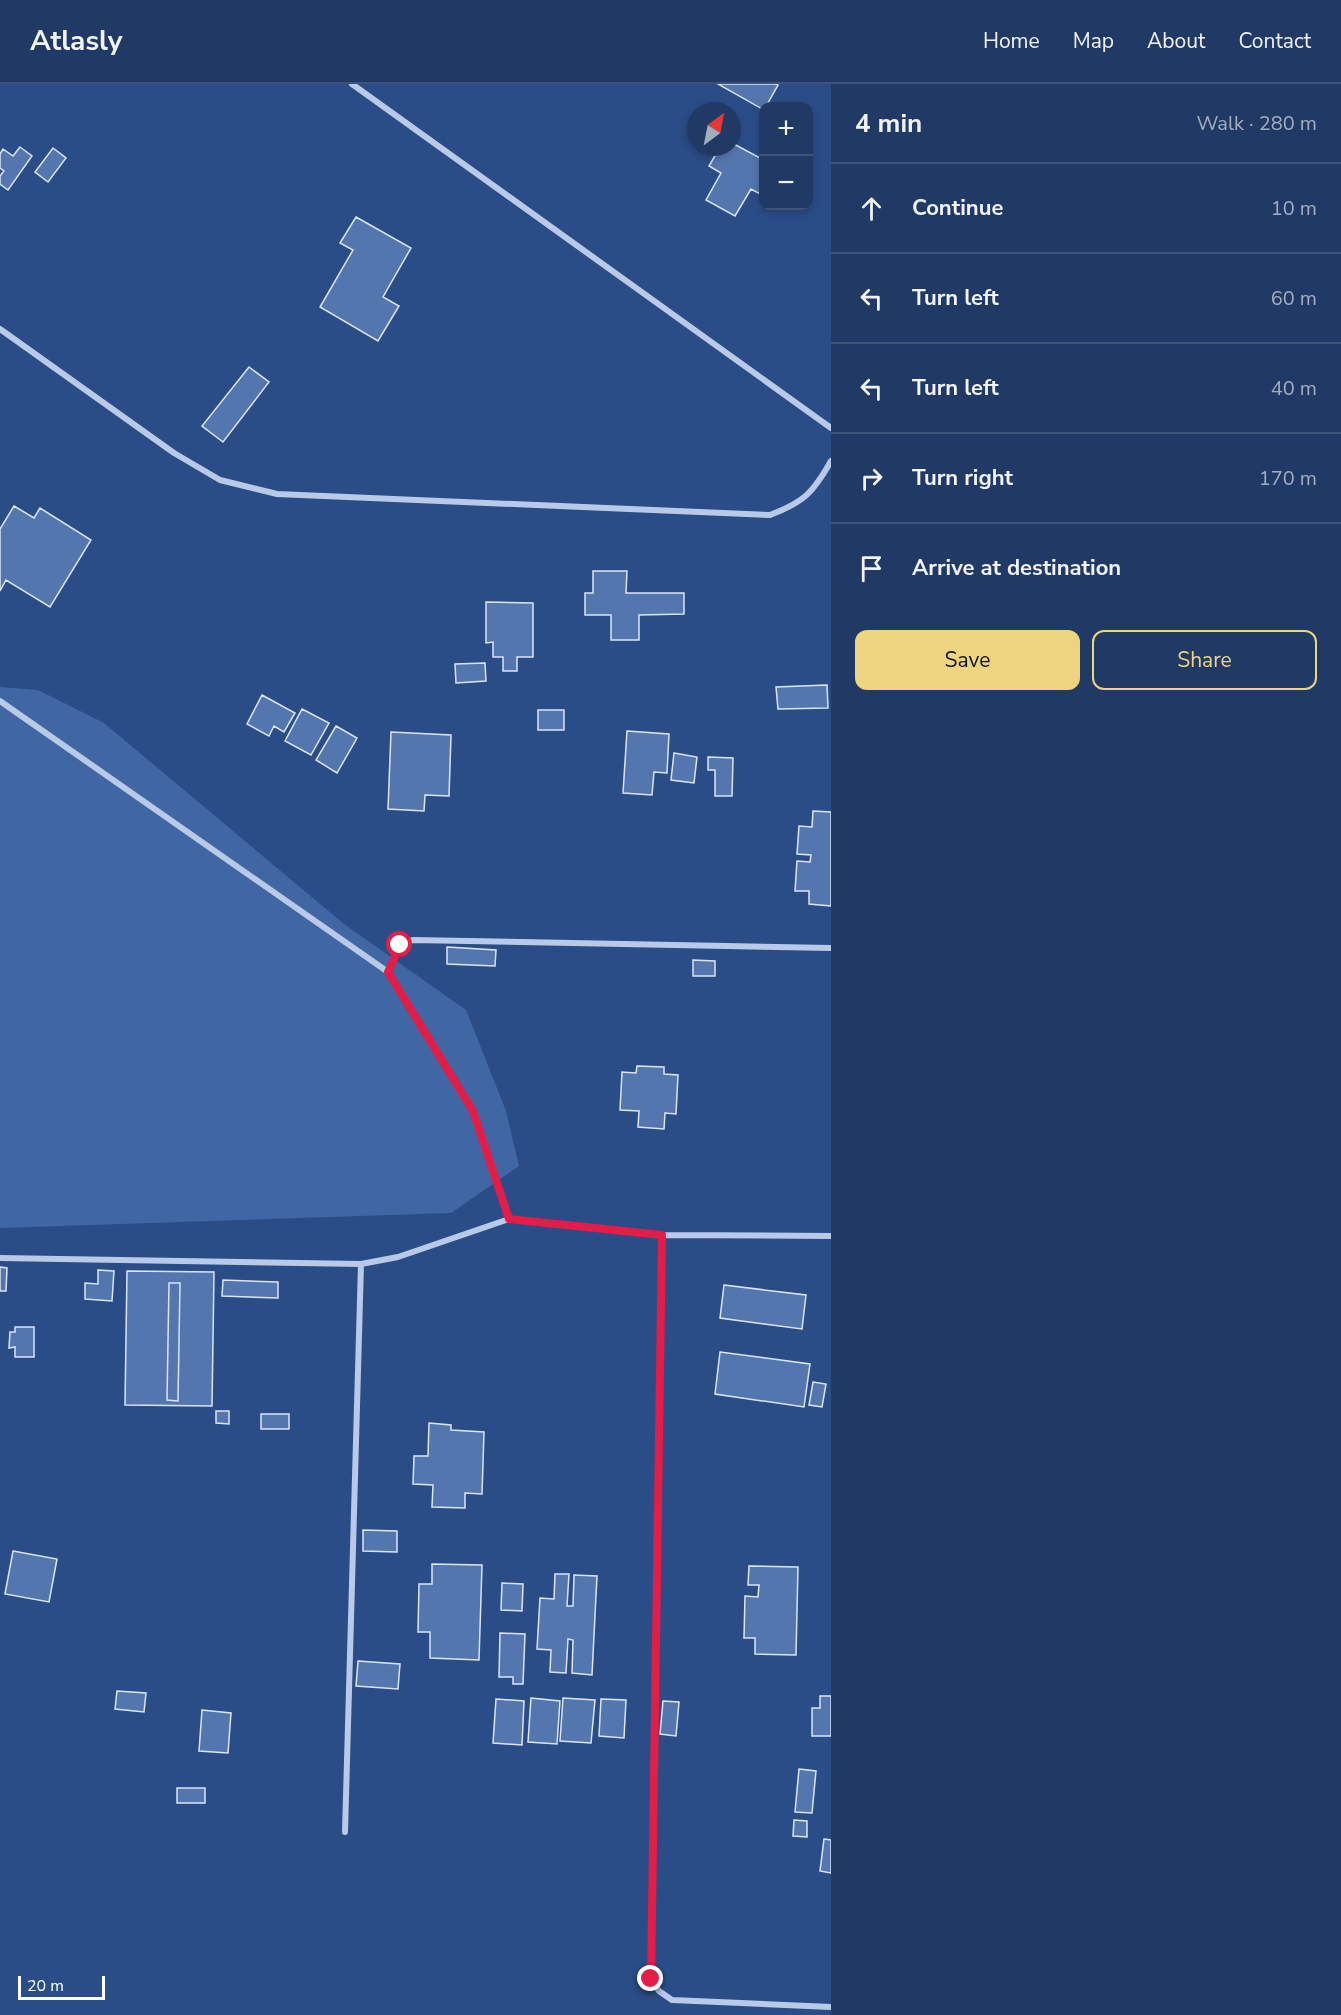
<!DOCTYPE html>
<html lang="en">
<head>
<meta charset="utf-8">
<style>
	body { margin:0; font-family:"Nunito Sans",sans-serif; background:#2d456e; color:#f1f3f6 }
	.controls { position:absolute; right:18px; top:18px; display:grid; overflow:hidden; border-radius:12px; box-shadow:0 3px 9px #0003 }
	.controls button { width:54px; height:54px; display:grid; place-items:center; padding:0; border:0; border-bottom:2px solid #3d5479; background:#203a65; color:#f1f3f6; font:30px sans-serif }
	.compass { position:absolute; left:687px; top:18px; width:54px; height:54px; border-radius:50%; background:#203a65; box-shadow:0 3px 9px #0003; rotate:32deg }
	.scale { position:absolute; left:18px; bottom:15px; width:87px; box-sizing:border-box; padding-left:6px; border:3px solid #fff; border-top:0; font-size:16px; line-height:21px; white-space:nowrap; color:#fff; -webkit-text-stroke:4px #2b4d87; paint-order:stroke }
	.stop { position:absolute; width:18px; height:18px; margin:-14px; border:4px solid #e11d48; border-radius:50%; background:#fff }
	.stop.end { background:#e11d48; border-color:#fff; box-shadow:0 2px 6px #0008 }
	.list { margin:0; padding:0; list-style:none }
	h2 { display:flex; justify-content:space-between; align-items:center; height:78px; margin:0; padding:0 24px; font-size:26px }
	h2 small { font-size:20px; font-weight:400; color:#a2adbf }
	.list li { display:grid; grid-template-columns:39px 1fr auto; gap:18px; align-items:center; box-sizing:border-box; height:90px; padding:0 24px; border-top:2px solid #3d5479 }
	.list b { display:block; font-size:22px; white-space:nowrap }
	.list em { font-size:20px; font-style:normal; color:#a2adbf }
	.actions { display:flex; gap:12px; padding:18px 24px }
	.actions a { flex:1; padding:14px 0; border:2px solid #edd580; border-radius:12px; text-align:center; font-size:21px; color:#edd580 }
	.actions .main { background:#edd580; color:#111 }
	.icon { flex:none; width:33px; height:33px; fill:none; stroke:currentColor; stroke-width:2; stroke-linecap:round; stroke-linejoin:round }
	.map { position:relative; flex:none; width:831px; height:1931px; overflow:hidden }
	header { display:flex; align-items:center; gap:36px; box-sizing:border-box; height:84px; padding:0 30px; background:#203a65; border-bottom:2px solid #3d5479 }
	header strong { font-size:28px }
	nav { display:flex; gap:33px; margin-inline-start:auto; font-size:21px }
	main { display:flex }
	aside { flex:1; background:#203a65 }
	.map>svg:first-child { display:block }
	.green { fill:#4066a3 }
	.building { fill:#5376ae; stroke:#dbe5f6; stroke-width:1.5; fill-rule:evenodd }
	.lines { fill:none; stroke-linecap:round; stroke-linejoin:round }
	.minor { stroke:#b8cae8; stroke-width:6 }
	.route { stroke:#e11d48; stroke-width:8 }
</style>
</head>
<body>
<header>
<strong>Atlasly</strong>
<nav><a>Home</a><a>Map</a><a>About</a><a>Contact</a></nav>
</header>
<main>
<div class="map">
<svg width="831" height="1931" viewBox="0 0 831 1931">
	<rect width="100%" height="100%" fill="#2b4d87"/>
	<path class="green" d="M0,603L38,606L104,639L344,840L466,926L506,1027L519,1082L451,1129L0,1144Z"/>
	<path class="building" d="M718,0H776L778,1L764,26Z
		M732,59L764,76V112L751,105L735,132L706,116L721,89L709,82L720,63H732Z
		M20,63L32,72L8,106L0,100V92L4,87L0,84V70L3,65L13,72Z
		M53,64L66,74L48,98L35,88Z
		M356,133L411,164L383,213L399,222L378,257L320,223L353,166L340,159Z
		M249,283L269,298L223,358L202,342Z
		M14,422L34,434L40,424L91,456L50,523L6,496L0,507V445Z
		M593,487H627L626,509H684V530L639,531V556H611V531H585V509H593Z
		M486,518L533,519V573H517V587H503V573H493V558L486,559Z
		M485,579L486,597L456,599L455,580Z
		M827,601L828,624L778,625L776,603Z
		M262,611L295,629L284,648L274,642L269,652L247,640Z
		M302,625L329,639L311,671L285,657Z
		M538,626H564V646H538Z
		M336,642L357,654L337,689L316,676Z
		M627,647L669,650L667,689L654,688L652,711L623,709Z
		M391,648L451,651L449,712L425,711L424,727L388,725Z
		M674,669L697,673L694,699L671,696Z
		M708,673L733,674L732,712H715V686H708Z
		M813,727L831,728V822L809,820V807H795L797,777L810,778L811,771L797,770L799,742L812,743Z
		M447,863L496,866L495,882L447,880Z
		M693,876L715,877V892H693Z
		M637,982L664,983V990L678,991L676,1030L665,1029L664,1045L638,1043L639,1027L620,1026L622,988L636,989Z
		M0,1183L7,1184L6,1207H0Z
		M98,1186L114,1187L112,1217L85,1215V1199L98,1200Z
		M127,1187L214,1188L212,1322L125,1321ZM169,1199H180L178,1317L167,1316Z
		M223,1196L278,1198V1214L222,1212Z
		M169,1199H180L178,1317L167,1316Z
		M724,1201L806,1211L802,1245L720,1234Z
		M15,1243H34V1273H15V1263L9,1264L10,1248H15Z
		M720,1268L810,1280L804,1323L715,1310Z
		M813,1298L826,1300L822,1323L809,1321Z
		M216,1327H229V1340L216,1339Z
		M261,1330H289V1345H261Z
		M429,1339L451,1341V1346L484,1348L482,1410L465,1409V1424L432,1423L433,1401L413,1400L414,1372H428Z
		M363,1446L397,1447V1468L363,1467Z
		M13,1467L57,1475L49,1518L5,1510Z
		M432,1480L482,1481L479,1576L430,1574V1548H418L419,1500H432Z
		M749,1482L798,1483L796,1571L755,1570V1554H744L745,1512L758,1513L759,1501H748Z
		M555,1490H569L567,1522H573L574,1491L597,1492L592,1591L572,1589L573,1556L568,1555L566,1589L550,1588L551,1566L537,1565L540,1514L554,1515Z
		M502,1499L523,1500L522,1527L501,1526Z
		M500,1549L525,1550L523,1600H513V1593H499Z
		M358,1577L400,1580L398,1605L356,1602Z
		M117,1607L146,1609L144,1628L115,1625Z
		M820,1612H831V1652H812V1624H820Z
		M531,1614L560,1617L557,1660L528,1658Z
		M563,1614L595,1616L591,1659L560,1657Z
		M496,1615L524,1617L522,1661L493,1659Z
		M601,1615L626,1616L624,1654L599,1652Z
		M663,1617L679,1618L676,1652L660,1650Z
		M202,1626L231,1629L228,1669L199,1667Z
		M799,1685L816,1687L812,1729L795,1728Z
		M177,1704H205V1719H177Z
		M794,1736L807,1737V1753L793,1752Z
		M824,1755L831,1756V1789L820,1787Z"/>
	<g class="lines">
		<path class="minor" d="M352,0L831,344
			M0,245L174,369L220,396L277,410L770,431C804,418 813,409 831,377
			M0,617L388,888L473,1027L509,1135
			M388,888L400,861L413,856L831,864
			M662,1151L651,1895L659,1907L672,1916L831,1923
			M0,1174L361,1180L398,1173L509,1135L662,1151L831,1152
			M345,1748L361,1180"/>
	</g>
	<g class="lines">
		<path class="route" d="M400,861L388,888L473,1027L509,1135L662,1151L651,1895"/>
	</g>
</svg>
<div class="controls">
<button>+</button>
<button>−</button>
</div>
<svg class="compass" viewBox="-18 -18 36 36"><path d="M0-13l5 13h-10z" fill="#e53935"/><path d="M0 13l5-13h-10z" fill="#a2adbf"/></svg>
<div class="scale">20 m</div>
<div class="stop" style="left:400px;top:861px"></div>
<div class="stop end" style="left:651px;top:1895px"></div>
</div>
<aside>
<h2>4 min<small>Walk · 280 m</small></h2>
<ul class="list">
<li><svg class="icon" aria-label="ahead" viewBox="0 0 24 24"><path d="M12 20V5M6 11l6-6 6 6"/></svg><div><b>Continue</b></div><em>10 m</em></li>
<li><svg class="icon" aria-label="left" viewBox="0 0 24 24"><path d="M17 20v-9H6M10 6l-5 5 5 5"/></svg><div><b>Turn left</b></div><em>60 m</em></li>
<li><svg class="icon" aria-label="left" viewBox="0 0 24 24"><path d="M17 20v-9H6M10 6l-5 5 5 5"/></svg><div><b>Turn left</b></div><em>40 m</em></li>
<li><svg class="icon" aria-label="right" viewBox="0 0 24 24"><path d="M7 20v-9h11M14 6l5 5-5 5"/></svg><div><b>Turn right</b></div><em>170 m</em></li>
<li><svg class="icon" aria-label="arrive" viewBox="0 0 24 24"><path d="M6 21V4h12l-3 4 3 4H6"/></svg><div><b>Arrive at destination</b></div></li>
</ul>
<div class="actions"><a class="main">Save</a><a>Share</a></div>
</aside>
</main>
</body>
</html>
